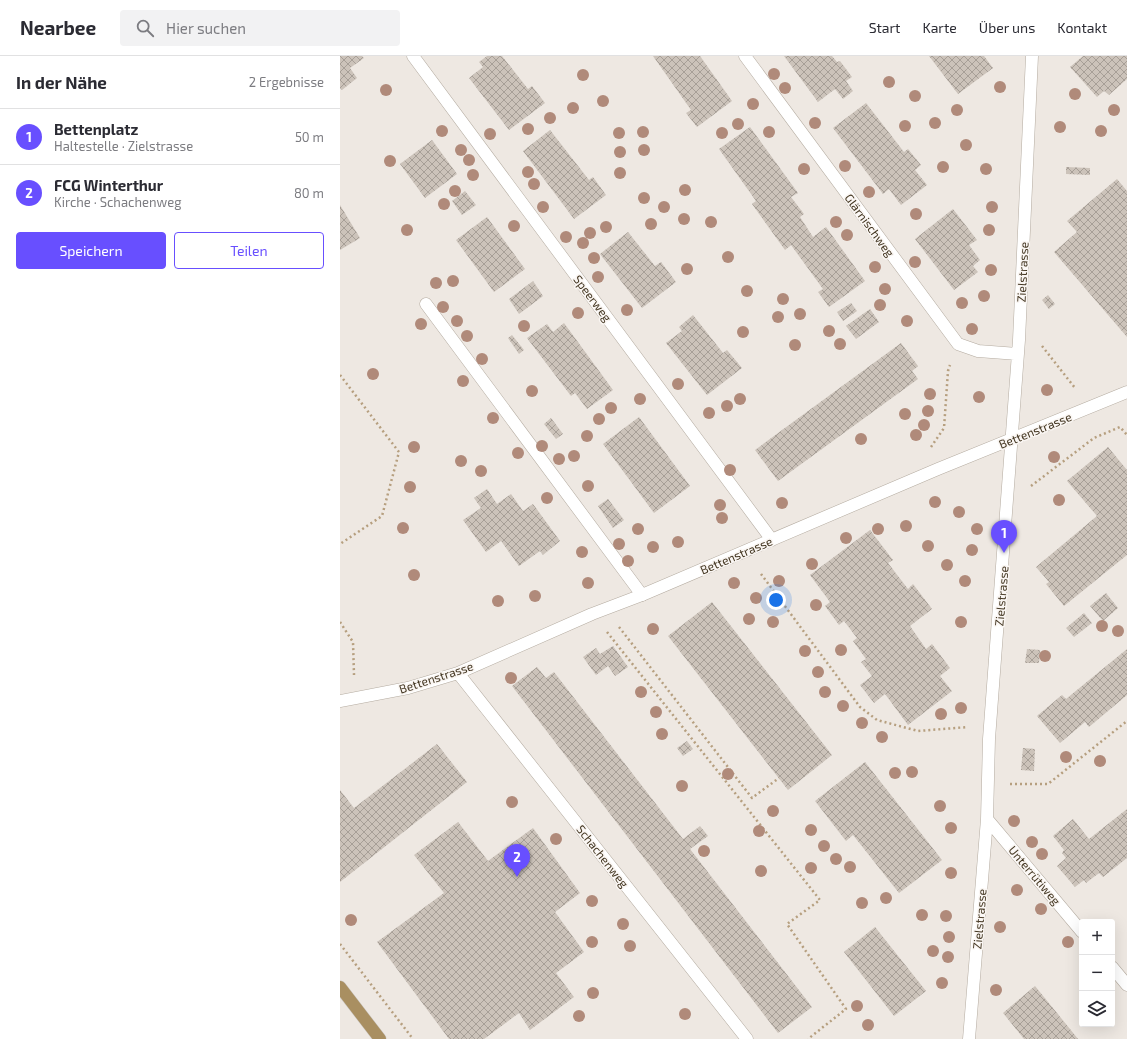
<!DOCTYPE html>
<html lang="de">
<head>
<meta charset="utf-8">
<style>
	body { margin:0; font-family:"Exo 2",sans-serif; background:#f2f2f3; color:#2b2b33 }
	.controls { position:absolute; right:12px; bottom:12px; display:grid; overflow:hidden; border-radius:4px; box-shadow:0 4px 16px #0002 }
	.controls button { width:36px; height:36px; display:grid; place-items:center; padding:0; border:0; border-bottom:1px solid #e1e1e2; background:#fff; color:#2b2b33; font:20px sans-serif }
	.you { position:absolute; left:436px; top:544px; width:14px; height:14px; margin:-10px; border:3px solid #fff; border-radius:50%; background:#1a73e8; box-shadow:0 0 0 6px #1a73e833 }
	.badge { display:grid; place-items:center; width:26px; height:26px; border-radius:50%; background:#684fff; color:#fff; font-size:13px; font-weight:700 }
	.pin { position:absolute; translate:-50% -33px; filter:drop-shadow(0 1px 2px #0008) }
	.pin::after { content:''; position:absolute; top:21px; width:14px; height:12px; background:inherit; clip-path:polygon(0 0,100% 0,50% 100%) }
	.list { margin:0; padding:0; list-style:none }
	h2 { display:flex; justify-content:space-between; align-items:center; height:52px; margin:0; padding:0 16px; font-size:17px }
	h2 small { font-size:13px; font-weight:400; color:#7c7c81 }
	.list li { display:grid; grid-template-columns:26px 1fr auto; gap:12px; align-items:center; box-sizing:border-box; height:56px; padding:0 16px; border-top:1px solid #e1e1e2 }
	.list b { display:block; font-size:15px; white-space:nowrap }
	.list p { margin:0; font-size:13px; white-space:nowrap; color:#7c7c81 }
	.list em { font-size:13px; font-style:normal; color:#7c7c81 }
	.actions { display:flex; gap:8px; padding:12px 16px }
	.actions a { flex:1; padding:9px 0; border:1px solid #684fff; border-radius:4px; text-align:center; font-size:14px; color:#684fff }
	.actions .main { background:#684fff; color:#fff }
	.icon { flex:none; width:22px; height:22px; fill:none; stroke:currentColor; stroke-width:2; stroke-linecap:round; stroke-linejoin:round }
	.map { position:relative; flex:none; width:787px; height:983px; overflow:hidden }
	header { display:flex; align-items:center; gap:24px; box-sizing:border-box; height:56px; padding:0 20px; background:#fff; border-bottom:1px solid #e1e1e2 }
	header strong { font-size:19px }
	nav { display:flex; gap:22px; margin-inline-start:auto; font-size:14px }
	.search { width:280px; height:36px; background:#f2f2f3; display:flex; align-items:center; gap:10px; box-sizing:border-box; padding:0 14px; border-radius:4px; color:#7c7c81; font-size:15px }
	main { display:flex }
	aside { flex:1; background:#fff }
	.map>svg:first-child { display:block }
	.building { fill:url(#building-cross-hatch) }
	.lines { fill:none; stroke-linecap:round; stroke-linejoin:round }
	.lane-casing { stroke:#b4aba0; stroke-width:13 }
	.street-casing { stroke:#b4aba0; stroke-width:13 }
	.primary-casing { stroke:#cac6c1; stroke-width:13 }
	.path { stroke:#b69f7f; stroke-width:2.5; stroke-dasharray:2 3; stroke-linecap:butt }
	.lane { stroke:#fff; stroke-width:12 }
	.street { stroke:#fff; stroke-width:12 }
	.primary { stroke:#a98f61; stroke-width:12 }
	.tree { fill:#b08a7a }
	.labels { text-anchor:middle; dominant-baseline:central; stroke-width:3; stroke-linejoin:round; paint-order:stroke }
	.street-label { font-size:12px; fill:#423520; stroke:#faf6f3 }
</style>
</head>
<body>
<header>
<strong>Nearbee</strong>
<div class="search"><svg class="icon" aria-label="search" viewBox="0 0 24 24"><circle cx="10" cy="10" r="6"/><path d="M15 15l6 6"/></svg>Hier suchen</div>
<nav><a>Start</a><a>Karte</a><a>Über uns</a><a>Kontakt</a></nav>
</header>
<main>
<aside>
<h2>In der Nähe<small>2 Ergebnisse</small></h2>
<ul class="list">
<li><span class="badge">1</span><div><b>Bettenplatz</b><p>Haltestelle · Zielstrasse</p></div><em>50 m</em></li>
<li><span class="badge">2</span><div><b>FCG Winterthur</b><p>Kirche · Schachenweg</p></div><em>80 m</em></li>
</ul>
<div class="actions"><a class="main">Speichern</a><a>Teilen</a></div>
</aside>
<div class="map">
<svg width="787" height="983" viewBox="0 0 787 983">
	<defs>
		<pattern id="building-cross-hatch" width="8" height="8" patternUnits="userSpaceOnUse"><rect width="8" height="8" fill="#ccc3ba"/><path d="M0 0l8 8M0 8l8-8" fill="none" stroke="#a79f97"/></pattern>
	</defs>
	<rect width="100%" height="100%" fill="#eee8e2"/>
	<path class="building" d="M0,0H22L24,2L10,12L17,22L2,34L0,32Z
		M147,0H162L188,33L192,30L205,47L169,74L129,22L143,11L139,6Z
		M313,0H360L392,45L357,71L346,57L351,54Z
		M444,0H492L497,6L500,5L512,21L506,25L513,35L503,43L495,33L478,46Z
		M589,0H644L653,12L618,38Z
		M743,0H787V23L769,39L764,35L757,41L730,11Z
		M526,47L564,96L568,93L581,109L575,114L587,129L561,149L549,133L543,138L493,72Z
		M410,71L458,137L451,141L464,158L460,161L473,181L486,171L525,225L489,251L478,236L483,233L451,189L445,194L412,148L416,145L379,93Z
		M210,74L249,124L253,121L266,139L234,163L183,95Z
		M92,84L117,118L85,142L60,108Z
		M726,111L750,112V119L726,118Z
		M777,123L787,135V281L714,196L737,176L727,165Z
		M125,135L136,149L122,159L112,145Z
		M0,149L20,182L0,194Z
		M613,153L637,184L629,189L640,204L633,210L638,216L614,234L575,183Z
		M147,161L185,213L154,236L116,184Z
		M288,176L315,210L321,206L336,226L302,252L260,198Z
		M193,225L203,240L179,258L169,243Z
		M708,239L715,248L709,253L702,244Z
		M511,247L517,255L503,265L497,256Z
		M530,253L539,266L516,283L506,270Z
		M353,259L383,297L387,294L402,312L367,339L326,287L342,275L339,271Z
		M224,267L273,334L247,353L235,337L231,340L187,282L207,268L213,276Z
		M172,279L184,294L179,298L168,282Z
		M561,287L578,310L572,315L578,323L438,425L415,394Z
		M299,361L350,430L314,457L263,388Z
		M211,362L223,378L216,383L204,368Z
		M768,391L787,414V499L724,550L706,528L709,526L696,511L757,460L727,425Z
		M147,433L157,448L171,438L183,455L193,448L220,485L203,499L200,495L179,510L161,485L146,496L123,464L141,452L134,442Z
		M268,443L284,464L273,472L258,450Z
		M530,474L553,504L548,507L568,533L573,528L592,553L570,570L586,593L592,588L610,612L600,620L612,635L568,669L545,638L534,647L520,629L532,620L521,606L526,603L513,585L517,582L504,565L499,569L485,550L490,546L470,519Z
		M766,537L778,552L763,565L750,550Z
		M372,546L492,699L448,734L328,580Z
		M744,557L752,567L734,581L726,572Z
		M273,590L288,611L275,620L268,610L256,619L243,601L256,592L260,598Z
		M687,593L700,594L699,607H685Z
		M787,593V639L749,671L745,666L720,687L697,660L722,639L726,643Z
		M197,611L206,622L214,616L343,783L360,770L368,780L350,793L472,951L438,977L172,630Z
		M347,685L353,693L343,700L337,692Z
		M97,688L127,726L0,826V734L14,752Z
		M683,692L695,693L694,715L681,714Z
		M525,706L602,804L559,837L513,779L506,785L475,745Z
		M787,753V802L763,821L759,817L746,827L744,824L735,831L717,810L726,802L722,797L724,794L713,780L733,763L749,783Z
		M118,766L148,805L193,772L240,837L215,856L244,896L216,917L234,941L190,974L179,957L144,983H109L37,886L104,837L74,799Z
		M535,871L586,935L554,960L504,896Z
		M695,930L730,973L738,983H684L663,957Z"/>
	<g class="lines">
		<g class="lane-casing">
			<path id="lane" d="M86,248L302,539"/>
		</g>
		<g class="street-casing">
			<path id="street" d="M73,0L432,484
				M405,0L618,288L638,295L678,298
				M118,617L407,983
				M0,645L68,632L118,617L252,558L302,539L598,413L787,336
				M647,763L742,876
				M772,911L787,929
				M629,983L647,763L649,683L679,284L692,0"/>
		</g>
		<g class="primary-casing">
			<path id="primary" d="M0,931L40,983"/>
		</g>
		<path class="path" d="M702,290L735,332
			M0,319L59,396L42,460L0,488
			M591,391L604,372L608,315L610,309
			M691,430L754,382L780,371L787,379
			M421,518L520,651L537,664L578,675L628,671
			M0,566L13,586L14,619
			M279,571L412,742L439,722
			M267,576L480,844L447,868L506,953L468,983
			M670,728H708L787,665
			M0,888L73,983"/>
		<use href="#lane" class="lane"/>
		<use href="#street" class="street"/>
		<use href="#primary" class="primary"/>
	</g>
	<g class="tree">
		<circle cx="434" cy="18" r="6"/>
		<circle cx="243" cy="19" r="6"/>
		<circle cx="549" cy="26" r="6"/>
		<circle cx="660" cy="31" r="6"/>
		<circle cx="445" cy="32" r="6"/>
		<circle cx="46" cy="34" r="6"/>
		<circle cx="735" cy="38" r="6"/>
		<circle cx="575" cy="40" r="6"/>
		<circle cx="263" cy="45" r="6"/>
		<circle cx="413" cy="48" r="6"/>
		<circle cx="233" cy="52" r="6"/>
		<circle cx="617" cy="54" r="6"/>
		<circle cx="774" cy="54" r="6"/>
		<circle cx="210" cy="62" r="6"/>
		<circle cx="475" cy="67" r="6"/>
		<circle cx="595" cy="67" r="6"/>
		<circle cx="398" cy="68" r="6"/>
		<circle cx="565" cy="70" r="6"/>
		<circle cx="720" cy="71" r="6"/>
		<circle cx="188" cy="73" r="6"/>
		<circle cx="102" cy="75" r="6"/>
		<circle cx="761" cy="75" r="6"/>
		<circle cx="303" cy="76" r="6"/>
		<circle cx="429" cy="76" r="6"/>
		<circle cx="279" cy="77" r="6"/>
		<circle cx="382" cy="77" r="6"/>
		<circle cx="150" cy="78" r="6"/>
		<circle cx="626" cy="89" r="6"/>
		<circle cx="121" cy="94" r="6"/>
		<circle cx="304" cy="94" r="6"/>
		<circle cx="280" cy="96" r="6"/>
		<circle cx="129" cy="104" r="6"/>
		<circle cx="50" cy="105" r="6"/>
		<circle cx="505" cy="110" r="6"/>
		<circle cx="603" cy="111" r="6"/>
		<circle cx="464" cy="113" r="6"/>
		<circle cx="646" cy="113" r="6"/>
		<circle cx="188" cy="116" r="6"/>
		<circle cx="280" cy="117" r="6"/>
		<circle cx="133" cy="119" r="6"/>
		<circle cx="194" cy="128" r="6"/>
		<circle cx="345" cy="134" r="6"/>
		<circle cx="115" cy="135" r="6"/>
		<circle cx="529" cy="136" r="6"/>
		<circle cx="304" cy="142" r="6"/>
		<circle cx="104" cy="148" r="6"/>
		<circle cx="203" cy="151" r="6"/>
		<circle cx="324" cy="151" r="6"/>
		<circle cx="652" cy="151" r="6"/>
		<circle cx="576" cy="158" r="6"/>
		<circle cx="344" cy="163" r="6"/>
		<circle cx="371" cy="166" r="6"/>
		<circle cx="496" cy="166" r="6"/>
		<circle cx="311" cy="168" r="6"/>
		<circle cx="174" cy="170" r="6"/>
		<circle cx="266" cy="171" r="6"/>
		<circle cx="67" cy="174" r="6"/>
		<circle cx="649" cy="174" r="6"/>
		<circle cx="250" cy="177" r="6"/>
		<circle cx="507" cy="179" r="6"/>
		<circle cx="226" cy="181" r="6"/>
		<circle cx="243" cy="187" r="6"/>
		<circle cx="388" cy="201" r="6"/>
		<circle cx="254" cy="202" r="6"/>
		<circle cx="575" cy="206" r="6"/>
		<circle cx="535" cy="211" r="6"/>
		<circle cx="347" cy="213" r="6"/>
		<circle cx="651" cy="214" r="6"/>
		<circle cx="258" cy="221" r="6"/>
		<circle cx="113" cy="225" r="6"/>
		<circle cx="96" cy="227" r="6"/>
		<circle cx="545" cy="233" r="6"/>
		<circle cx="407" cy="235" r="6"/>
		<circle cx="644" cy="240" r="6"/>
		<circle cx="443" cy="243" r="6"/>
		<circle cx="622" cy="247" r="6"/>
		<circle cx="540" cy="249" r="6"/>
		<circle cx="103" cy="251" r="6"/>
		<circle cx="287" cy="254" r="6"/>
		<circle cx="238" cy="257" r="6"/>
		<circle cx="460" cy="258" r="6"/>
		<circle cx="438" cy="261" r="6"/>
		<circle cx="117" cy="265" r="6"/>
		<circle cx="567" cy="265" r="6"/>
		<circle cx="81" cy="268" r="6"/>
		<circle cx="184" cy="270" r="6"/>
		<circle cx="632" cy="273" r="6"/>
		<circle cx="489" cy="275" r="6"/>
		<circle cx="403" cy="276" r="6"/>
		<circle cx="127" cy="280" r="6"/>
		<circle cx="500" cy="288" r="6"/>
		<circle cx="455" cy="289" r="6"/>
		<circle cx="142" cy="303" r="6"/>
		<circle cx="33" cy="318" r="6"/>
		<circle cx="123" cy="325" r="6"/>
		<circle cx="338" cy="328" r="6"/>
		<circle cx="707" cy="334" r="6"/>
		<circle cx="192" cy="335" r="6"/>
		<circle cx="590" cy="338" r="6"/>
		<circle cx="639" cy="341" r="6"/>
		<circle cx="300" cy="343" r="6"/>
		<circle cx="400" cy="343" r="6"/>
		<circle cx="387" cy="350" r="6"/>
		<circle cx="271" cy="352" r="6"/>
		<circle cx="588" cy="355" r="6"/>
		<circle cx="369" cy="357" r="6"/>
		<circle cx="565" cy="358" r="6"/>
		<circle cx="153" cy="362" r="6"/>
		<circle cx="259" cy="363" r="6"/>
		<circle cx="584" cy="369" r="6"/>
		<circle cx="576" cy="379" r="6"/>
		<circle cx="247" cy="380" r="6"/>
		<circle cx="521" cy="383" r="6"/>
		<circle cx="202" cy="390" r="6"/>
		<circle cx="74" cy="391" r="6"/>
		<circle cx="178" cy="397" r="6"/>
		<circle cx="234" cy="400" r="6"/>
		<circle cx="714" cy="401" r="6"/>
		<circle cx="219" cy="403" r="6"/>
		<circle cx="121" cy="405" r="6"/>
		<circle cx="390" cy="414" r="6"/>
		<circle cx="141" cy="415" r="6"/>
		<circle cx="248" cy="430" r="6"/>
		<circle cx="70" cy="431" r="6"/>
		<circle cx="207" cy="442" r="6"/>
		<circle cx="719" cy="444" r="6"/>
		<circle cx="595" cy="446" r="6"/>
		<circle cx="442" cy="447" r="6"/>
		<circle cx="380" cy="449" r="6"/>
		<circle cx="619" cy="456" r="6"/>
		<circle cx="382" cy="462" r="6"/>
		<circle cx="566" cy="470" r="6"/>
		<circle cx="63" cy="472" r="6"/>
		<circle cx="298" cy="473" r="6"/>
		<circle cx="538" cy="473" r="6"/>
		<circle cx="637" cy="473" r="6"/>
		<circle cx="506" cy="482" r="6"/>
		<circle cx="338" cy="486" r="6"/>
		<circle cx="279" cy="488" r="6"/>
		<circle cx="588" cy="490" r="6"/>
		<circle cx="313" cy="491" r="6"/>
		<circle cx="632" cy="494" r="6"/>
		<circle cx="242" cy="496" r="6"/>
		<circle cx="288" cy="505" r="6"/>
		<circle cx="472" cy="508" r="6"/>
		<circle cx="607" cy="509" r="6"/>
		<circle cx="74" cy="519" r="6"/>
		<circle cx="439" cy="525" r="6"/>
		<circle cx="625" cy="525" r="6"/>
		<circle cx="248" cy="527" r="6"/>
		<circle cx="394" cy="527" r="6"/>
		<circle cx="195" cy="540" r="6"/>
		<circle cx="416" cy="542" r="6"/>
		<circle cx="158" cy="545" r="6"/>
		<circle cx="476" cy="549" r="6"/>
		<circle cx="409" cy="563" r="6"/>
		<circle cx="433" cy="566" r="6"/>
		<circle cx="621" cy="566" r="6"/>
		<circle cx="762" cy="570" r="6"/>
		<circle cx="313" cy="573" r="6"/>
		<circle cx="778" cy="575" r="6"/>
		<circle cx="501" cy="594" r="6"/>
		<circle cx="465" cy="595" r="6"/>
		<circle cx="705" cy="600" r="6"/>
		<circle cx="478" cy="616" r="6"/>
		<circle cx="171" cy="622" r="6"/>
		<circle cx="301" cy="636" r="6"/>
		<circle cx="485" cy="636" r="6"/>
		<circle cx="503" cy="650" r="6"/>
		<circle cx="621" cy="652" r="6"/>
		<circle cx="316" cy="656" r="6"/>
		<circle cx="601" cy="658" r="6"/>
		<circle cx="522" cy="667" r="6"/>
		<circle cx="322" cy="678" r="6"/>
		<circle cx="542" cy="681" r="6"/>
		<circle cx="726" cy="701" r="6"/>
		<circle cx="760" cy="705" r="6"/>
		<circle cx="572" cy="716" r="6"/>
		<circle cx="555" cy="717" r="6"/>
		<circle cx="388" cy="718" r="6"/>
		<circle cx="342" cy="730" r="6"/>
		<circle cx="172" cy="746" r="6"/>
		<circle cx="600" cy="750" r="6"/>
		<circle cx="433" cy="755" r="6"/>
		<circle cx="674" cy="765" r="6"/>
		<circle cx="611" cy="772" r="6"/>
		<circle cx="471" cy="774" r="6"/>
		<circle cx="419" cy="775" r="6"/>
		<circle cx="216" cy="783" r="6"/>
		<circle cx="692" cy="786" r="6"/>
		<circle cx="484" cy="790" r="6"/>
		<circle cx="364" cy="795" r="6"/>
		<circle cx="702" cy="798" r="6"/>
		<circle cx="496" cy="803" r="6"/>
		<circle cx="510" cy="811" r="6"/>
		<circle cx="471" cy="812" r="6"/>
		<circle cx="421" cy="815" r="6"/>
		<circle cx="611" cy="817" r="6"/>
		<circle cx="677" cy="834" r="6"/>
		<circle cx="546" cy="842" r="6"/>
		<circle cx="252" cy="845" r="6"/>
		<circle cx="522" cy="847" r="6"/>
		<circle cx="701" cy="853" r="6"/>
		<circle cx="582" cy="859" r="6"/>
		<circle cx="606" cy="860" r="6"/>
		<circle cx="11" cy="864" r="6"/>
		<circle cx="283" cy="868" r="6"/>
		<circle cx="660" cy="871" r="6"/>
		<circle cx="609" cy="881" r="6"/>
		<circle cx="252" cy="886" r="6"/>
		<circle cx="728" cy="886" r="6"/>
		<circle cx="290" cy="890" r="6"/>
		<circle cx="593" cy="895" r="6"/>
		<circle cx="608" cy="901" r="6"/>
		<circle cx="602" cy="927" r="6"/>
		<circle cx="656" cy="934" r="6"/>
		<circle cx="253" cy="937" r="6"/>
		<circle cx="517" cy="950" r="6"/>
		<circle cx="345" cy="958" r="6"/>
		<circle cx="239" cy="960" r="6"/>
		<circle cx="528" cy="969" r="6"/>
	</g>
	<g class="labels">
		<g class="street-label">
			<text transform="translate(530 169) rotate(54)">Glärnischweg</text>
			<text transform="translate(682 216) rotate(-87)">Zielstrasse</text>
			<text transform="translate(253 242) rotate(53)">Speerweg</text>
			<text transform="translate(695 374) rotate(-22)">Bettenstrasse</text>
			<text transform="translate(396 499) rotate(-23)">Bettenstrasse</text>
			<text transform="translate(661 540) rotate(-85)">Zielstrasse</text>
			<text transform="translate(96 621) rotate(-18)">Bettenstrasse</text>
			<text transform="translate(263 800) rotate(52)">Schachenweg</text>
			<text transform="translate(695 819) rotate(50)">Unterrütiweg</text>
			<text transform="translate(639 863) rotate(-85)">Zielstrasse</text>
		</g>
	</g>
</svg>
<div class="controls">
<button>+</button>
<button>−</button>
<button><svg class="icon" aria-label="layers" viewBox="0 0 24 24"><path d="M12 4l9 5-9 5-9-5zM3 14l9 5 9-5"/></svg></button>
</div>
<div class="you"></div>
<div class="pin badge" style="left:664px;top:497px">1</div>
<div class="pin badge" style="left:177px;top:821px">2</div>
</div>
</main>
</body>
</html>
